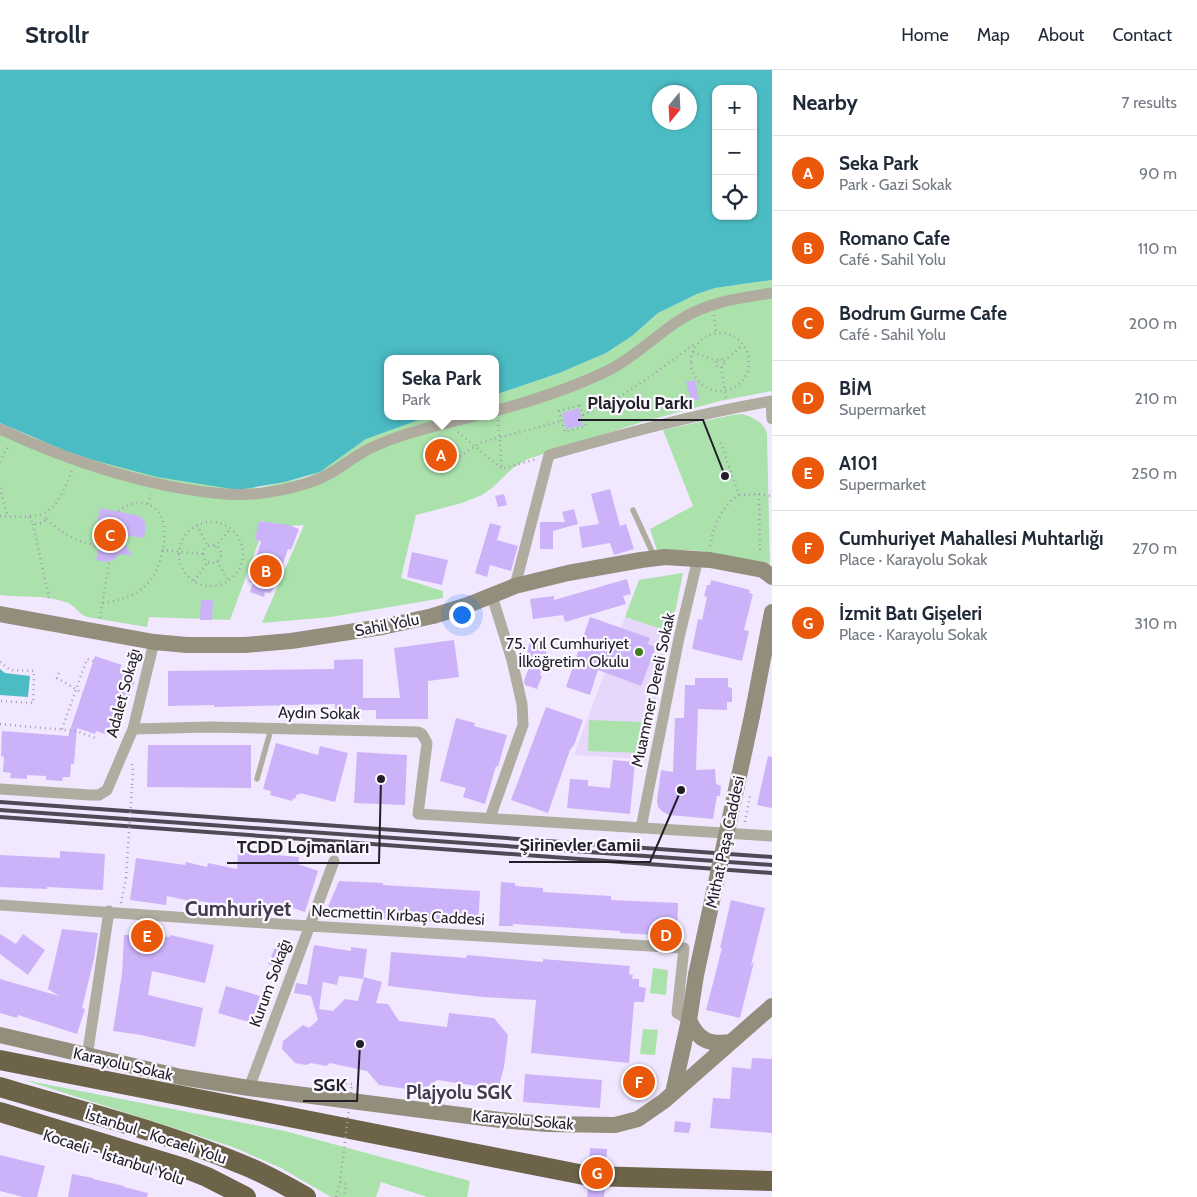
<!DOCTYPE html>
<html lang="en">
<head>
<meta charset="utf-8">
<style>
	body { margin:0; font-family:Cabin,sans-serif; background:#f2f2f3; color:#1f2937 }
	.controls { position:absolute; right:15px; top:15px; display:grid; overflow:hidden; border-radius:10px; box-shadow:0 1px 4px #0004 }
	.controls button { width:45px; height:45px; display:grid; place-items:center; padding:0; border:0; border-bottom:1px solid #e0e1e3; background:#fff; color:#1f2937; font:25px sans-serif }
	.compass { position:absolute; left:652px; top:15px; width:45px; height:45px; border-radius:50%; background:#fff; box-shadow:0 1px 4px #0004; rotate:198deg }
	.you { position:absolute; left:461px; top:544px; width:18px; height:18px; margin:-12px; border:4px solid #fff; border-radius:50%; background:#1a73e8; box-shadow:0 0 0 8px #1a73e833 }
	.badge { display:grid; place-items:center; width:32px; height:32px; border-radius:50%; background:#ea580c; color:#fff; font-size:16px; font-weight:700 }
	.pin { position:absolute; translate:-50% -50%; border:2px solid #fff; box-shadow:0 1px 5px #0006 }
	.popup { position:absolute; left:384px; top:285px; width:115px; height:65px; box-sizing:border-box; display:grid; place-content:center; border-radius:10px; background:#fff; filter:drop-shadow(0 1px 4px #0005); font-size:16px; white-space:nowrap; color:#747a83 }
	.popup b { font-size:19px; color:#1f2937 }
	.popup::after { content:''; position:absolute; left:50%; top:100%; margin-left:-10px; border:10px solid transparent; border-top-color:#fff }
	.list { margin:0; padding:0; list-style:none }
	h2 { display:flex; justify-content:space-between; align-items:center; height:65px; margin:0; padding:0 20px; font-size:21px }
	h2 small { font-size:16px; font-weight:400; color:#747a83 }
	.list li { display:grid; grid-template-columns:32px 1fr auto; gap:15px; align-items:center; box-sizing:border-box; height:75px; padding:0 20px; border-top:1px solid #e0e1e3 }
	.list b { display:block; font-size:19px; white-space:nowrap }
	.list p { margin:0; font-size:16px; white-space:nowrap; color:#747a83 }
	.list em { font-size:16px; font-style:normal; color:#747a83 }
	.icon { flex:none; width:28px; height:28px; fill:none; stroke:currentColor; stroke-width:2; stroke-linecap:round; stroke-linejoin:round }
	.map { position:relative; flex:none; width:772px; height:1127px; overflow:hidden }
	header { display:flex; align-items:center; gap:30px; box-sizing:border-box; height:70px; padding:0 25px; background:#fff; border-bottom:1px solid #e0e1e3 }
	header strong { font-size:24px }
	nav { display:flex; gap:28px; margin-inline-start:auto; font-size:18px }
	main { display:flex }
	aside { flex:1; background:#fff }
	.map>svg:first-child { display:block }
	.built { fill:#e7d8fb }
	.green { fill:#abe2ac }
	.water { fill:#4bbbc4; fill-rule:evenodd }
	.building { fill:#ccb3f9 }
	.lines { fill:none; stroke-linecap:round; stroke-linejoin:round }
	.path { stroke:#a39cae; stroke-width:2.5; stroke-dasharray:1 4; stroke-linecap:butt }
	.lane { stroke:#b0aca0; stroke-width:5.5 }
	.street { stroke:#b0aca0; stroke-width:11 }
	.secondary { stroke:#938d7b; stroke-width:16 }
	.highway { stroke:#6c6349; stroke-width:20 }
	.rail { stroke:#4f4a56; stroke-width:4 }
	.path-bridge { stroke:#a39cae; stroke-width:2.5; stroke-dasharray:1 4; stroke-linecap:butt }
	.secondary-bridge { stroke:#938d7b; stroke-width:16 }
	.poi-dot { fill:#3d7e1f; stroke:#fbf9ff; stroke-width:2 }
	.labels { text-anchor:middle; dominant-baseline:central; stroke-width:4.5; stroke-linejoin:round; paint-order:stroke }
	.street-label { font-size:16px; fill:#231f29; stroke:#fbf9ff }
	.poi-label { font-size:16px; fill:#231f29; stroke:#fbf9ff; text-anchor:end }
	.quarter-label { font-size:19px; font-weight:bold; fill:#453b51; stroke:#fbf9ff }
	.district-label { font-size:21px; font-weight:bold; fill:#453b51; stroke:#fbf9ff }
	.leader { fill:none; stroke:#231f29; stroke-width:2 }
	.callout-dot { fill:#231f29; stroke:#fbf9ff; stroke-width:2 }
	.callout-label { font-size:18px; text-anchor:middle; font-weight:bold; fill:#231f29; stroke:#fbf9ff; stroke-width:4.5; stroke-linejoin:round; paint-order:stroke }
</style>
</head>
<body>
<header>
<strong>Strollr</strong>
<nav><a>Home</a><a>Map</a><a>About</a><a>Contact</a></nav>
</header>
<main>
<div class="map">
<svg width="772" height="1127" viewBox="0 0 772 1127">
	<rect width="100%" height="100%" fill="#f1e8ff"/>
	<path class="built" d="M683,503L643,689L574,685L639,510Z"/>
	<path class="green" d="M772,210V321L720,331L642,352L528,389L513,398L492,418L482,425L462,433L416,445L401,508L443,521V528L331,547L262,553L304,455L290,456L260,451L255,470L259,471L230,550L149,547L147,557L87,547C79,544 75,536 68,533C46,524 23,528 0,525V353L36,369L258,418L306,407L319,402L366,369L430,346H495V325L562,302L606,283L632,266L658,243L697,224L715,218Z
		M742,344C753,347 764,352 767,364L770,496L701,481L689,480L658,483L650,459L693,436L663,360L732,345Z
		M683,503L671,562L625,547L639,510Z
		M589,650L642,652L641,683L588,681Z
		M653,898L668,900L666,925L650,923Z
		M643,959L658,960L655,985L640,984Z
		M24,1010L285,1061L470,1111L467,1127H427L381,1112L376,1127H331L281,1098L233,1077Z"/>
	<path class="water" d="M0,0H772V210L715,218L697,224L658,243L632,266L606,283L562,302L495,325V289H387V346H430L366,369L320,402L285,412L238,420L157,407L93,390L66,381L0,353ZM716,19H753V146H716ZM660,22H690V52H660Z
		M0,599L5,603L30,606L28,627L0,625Z"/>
	<path class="building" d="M695,310L699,329L691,331L686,312Z
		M579,338L583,355L566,359L562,343Z
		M610,419L620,456L626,454L634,479L614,485L610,473L582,478L579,457L599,454L591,424Z
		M504,424L507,435L498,437L495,426Z
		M100,438L140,446L146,453L144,468L119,464L132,486L119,484L114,490L106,492L96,490L101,466L95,464Z
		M574,439L578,454L553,461V479H540V452H565L562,442Z
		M259,451L289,455L299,459L291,480L288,479L281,499L275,503L273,519L270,523L265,522L264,527L250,522L253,513L249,512L261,471L255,470Z
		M490,453L501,456L497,470L518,476L511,501L490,495L487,507L475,503Z
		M412,482L448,490L442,515L407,507Z
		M627,509L631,524L623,526L626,534L565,552L563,545L533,549L530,529L554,526V530Z
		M711,510L750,520L749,523L753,524L744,560L749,561L742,591L692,579L698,549L702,550L707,527L704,526L707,515H710Z
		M201,530H213L212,550H200Z
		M590,547L650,568L648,574L656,577L641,616L598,600L590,625L566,617Z
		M454,570L459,607L428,611V649H376V640L335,641V634L214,637V635L168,636V601L334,599V590L363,589V628H400L394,578Z
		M530,571L548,576L540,605L542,606L537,619L525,615L524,611L531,592L525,591Z
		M95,586L122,595L120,599L133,603L131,610L135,611L129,627L126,626L120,644L123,645L118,660L114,659L111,666L96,661L95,664L77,658L74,694H71L70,707H63L62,711L46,710V706L27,705V709L10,708L11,703L3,702L4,687L1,686L2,661L68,666Z
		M695,608H728V617L732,618V632H727V640L698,639L696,700L715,699L716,714L721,716L720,726H717L713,749L669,745L663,742L658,737L657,731L661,700L673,702L675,648H684L685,615H695Z
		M546,637L583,650L574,675L570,680L548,743L511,730Z
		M456,648L475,653L474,656L507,665L498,697L496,696L485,734L463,727L466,718L440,711Z
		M276,673L318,685L320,676L348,683L335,732L300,723L299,725L297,724L295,729L293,728L292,731L270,725L271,721L263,719Z
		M148,675H251V718L147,717Z
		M357,682L407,685L405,735L354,733Z
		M768,686L772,687V738L757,735Z
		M613,690L635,692L630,744L567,738L570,709L588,710V716L610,718Z
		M60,781L105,784L103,820L47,817V819L0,817V785L60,788Z
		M238,782L299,787L298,794L318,801L305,842L284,835L283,843L221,835L200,831L199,833L167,826L166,835L130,830L136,788L185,795L186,792L207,797L208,793L237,799Z
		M339,811L383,813V815L480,821L478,855L341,846L327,839Z
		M501,812L515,813V816L543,818V822L611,826V830L678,833L677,866L620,863V861L513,854V856H499Z
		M731,830L765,838L751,895L754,892L740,948L706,940L722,878H720Z
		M62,859L98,863L94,889L82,938L85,939L77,964L18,945L17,948L0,943V909L59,926L48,919Z
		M0,864L16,874L23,864L45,880L28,905L0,884Z
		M124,865L170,867V865L214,875L205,913L152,901L148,925L203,938L195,977L141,965L113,961L122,904Z
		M277,873L290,878L282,898L268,894Z
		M314,875L351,881V877L367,879L363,909L339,906L337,915L323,912L319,939L333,941L345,929L358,931L364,907L382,912L376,933L388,934L399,951L447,957L449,943L494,948L508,965L504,997L498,1019L437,1010L421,1021L379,1015L367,1001L330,993L326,996L311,993L306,995L295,993L282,979L283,971L303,955L309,958L318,950L311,926L294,923L296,913L307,915Z
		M391,882L466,888L467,885L543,892V889L630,896L629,904L633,905L632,909H639V917L646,918L644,932H634L629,993L531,983L536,930L483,927L388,916Z
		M226,916L260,926L252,953L218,943Z
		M752,988L772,989V1063L710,1058L713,1028L730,1029L732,997L751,999Z
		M525,1004L602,1010L600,1038L523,1032Z
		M634,1005L644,1006L643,1020L633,1019Z
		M675,1051L691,1053L689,1063L674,1062Z
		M590,1078L607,1079L606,1095L589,1094Z
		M0,1085L45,1096L37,1127H23L0,1121Z
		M72,1104L93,1108V1109L124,1116V1117L148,1123L147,1127H68Z
		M588,1118H605L604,1127H587Z"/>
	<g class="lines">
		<path class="path" d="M714,245L716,263
			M691 292a29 29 0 1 1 58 0a29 29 0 1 1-58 0Z
			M693,282L716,291V295L718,297H723L724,291L720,288L716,291
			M724,291L743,275
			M721,297L726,328
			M580,335L586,356L565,362L559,341Z
			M583,345C624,328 660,299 696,273
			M498,350L502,399
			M458,362L502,399L536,389
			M0,392L8,376
			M439,400L482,372L562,351
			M0,418L8,447
			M759,424L760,482
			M739,425L759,424L772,426
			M148,434L151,424
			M0,446C49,449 54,445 73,399
			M29,447L33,454L41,453L47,449L43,445
			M47,449C63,465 78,472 99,476
			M179 484a32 32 0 1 1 64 0a32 32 0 1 1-64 0Z
			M33,454L49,528
			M197,455L208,476
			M203 484a9 9 0 1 1 18 0a9 9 0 1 1-18 0Z
			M710,476C714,456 721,436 739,425L720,371
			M215,477L231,458
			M162,480L203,484
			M217,491L229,512
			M194,511L208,492
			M103,533C114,531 125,529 136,523C144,518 153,509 156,501C166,481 173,437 142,433C133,432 124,436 117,442
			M100,548L109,492
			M0,592L10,600L34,601L33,633L0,631
			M59,603L57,608L83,623
			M0,654L76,661L98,669
			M62,659L87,589L94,591
			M132,694L133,702L132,717
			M745,752L750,726
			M121,833L126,808
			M333,1014V1012L352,1014
			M340,1112L346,1114L344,1127"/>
		<path class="lane" d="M633,440L654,486
			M257,709L271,659"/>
		<path class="street" d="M771,331L772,349
			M495,341C535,330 576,317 613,298C636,285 656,266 678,251C707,232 739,228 772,223
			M0,359C68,391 150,418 225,424C253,426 284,421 311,412C334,405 351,387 373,377C405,362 441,355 475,346
			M515,516L549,385C623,364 696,344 772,331
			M133,659L210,657L418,662L422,664L427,673L418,744L772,766
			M0,719L90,725H99L107,720L133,659L154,572
			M490,748L523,655L522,634L512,590L492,526
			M641,758L679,568L698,488
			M0,835L309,856L684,878L677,943L689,950
			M87,987L109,841
			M249,1018L334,791"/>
		<path class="secondary" d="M0,544L154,572L187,575H245L291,571L382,557L433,546L468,535L515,516L568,503L641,490L665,487L710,490L763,500L772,507
			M752,646L772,542
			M689,950C698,971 710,975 731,972
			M0,965L181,1007L249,1018L500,1050L547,1054L615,1055L638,1049L664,1031L772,936
			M673,1023L689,950L696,905"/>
		<path class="highway" d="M0,990L589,1106L772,1111
			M0,1017C80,1041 165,1062 241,1094C264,1103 285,1115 306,1127
			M0,1042L184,1098L207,1107L246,1127"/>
		<path class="rail" d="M0,732L772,787
			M0,740L772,795
			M0,747L772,803"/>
		<path class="path-bridge" d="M126,808L132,717
			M336,1127L340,1112L352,1014"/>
		<path class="secondary-bridge" d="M696,905L752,646"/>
	</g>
	<circle class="poi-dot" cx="639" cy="582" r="5"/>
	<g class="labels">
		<g class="street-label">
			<text transform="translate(387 555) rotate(-11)">Sahil Yolu</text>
			<text transform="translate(653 620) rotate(-78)">Muammer Dereli Sokak</text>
			<text transform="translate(123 623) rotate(-75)">Adalet Sokağı</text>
			<text transform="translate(319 643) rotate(1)">Aydın Sokak</text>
			<text transform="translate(725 772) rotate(-78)">Mithat Paşa Caddesi</text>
			<text transform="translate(398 845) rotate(3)">Necmettin Kırbaş Caddesi</text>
			<text transform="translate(270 913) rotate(-70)">Kurum Sokağı</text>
			<text transform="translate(123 994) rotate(13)">Karayolu Sokak</text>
			<text transform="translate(523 1050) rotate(5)">Karayolu Sokak</text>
			<text transform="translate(156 1066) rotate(18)">İstanbul - Kocaeli Yolu</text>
			<text transform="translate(114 1087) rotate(18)">Kocaeli - İstanbul Yolu</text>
		</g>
		<g class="poi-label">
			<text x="629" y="573">75. Yıl Cumhuriyet<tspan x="629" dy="18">İlköğretim Okulu</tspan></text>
		</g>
		<g class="quarter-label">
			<text x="459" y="1022">Plajyolu SGK</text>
		</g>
		<g class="district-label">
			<text x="238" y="838">Cumhuriyet</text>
		</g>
	</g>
	<path class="leader" d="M725 406L703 350H578M681 720L650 792H509M381 709L379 793H227M360 974L357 1031H303"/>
	<g class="callout-dot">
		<circle cx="725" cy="406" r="5"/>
		<circle cx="681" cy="720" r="5"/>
		<circle cx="381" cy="709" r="5"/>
		<circle cx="360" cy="974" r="5"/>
	</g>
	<g class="callout-label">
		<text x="640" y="339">Plajyolu Parkı</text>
		<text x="580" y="781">Şirinevler Camii</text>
		<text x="303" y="783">TCDD Lojmanları</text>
		<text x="330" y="1021">SGK</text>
	</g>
</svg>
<div class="controls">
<button>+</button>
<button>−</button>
<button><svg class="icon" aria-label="locate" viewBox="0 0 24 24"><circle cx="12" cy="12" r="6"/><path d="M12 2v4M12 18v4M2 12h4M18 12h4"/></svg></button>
</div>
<svg class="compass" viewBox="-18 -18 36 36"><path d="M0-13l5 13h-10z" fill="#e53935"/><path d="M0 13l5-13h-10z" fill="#747a83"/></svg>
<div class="you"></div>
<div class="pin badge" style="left:441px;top:385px">A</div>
<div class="popup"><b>Seka Park</b>Park</div>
<div class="pin badge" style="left:266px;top:501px">B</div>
<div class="pin badge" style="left:110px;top:465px">C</div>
<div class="pin badge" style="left:666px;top:865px">D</div>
<div class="pin badge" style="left:147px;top:866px">E</div>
<div class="pin badge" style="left:639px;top:1012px">F</div>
<div class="pin badge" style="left:597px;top:1103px">G</div>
</div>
<aside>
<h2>Nearby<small>7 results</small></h2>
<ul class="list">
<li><span class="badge">A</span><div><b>Seka Park</b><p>Park · Gazi Sokak</p></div><em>90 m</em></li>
<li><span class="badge">B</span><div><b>Romano Cafe</b><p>Café · Sahil Yolu</p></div><em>110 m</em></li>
<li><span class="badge">C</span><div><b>Bodrum Gurme Cafe</b><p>Café · Sahil Yolu</p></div><em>200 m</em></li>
<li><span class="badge">D</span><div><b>BİM</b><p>Supermarket</p></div><em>210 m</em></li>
<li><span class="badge">E</span><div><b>A101</b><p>Supermarket</p></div><em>250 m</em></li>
<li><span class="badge">F</span><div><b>Cumhuriyet Mahallesi Muhtarlığı</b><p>Place · Karayolu Sokak</p></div><em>270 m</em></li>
<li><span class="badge">G</span><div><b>İzmit Batı Gişeleri</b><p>Place · Karayolu Sokak</p></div><em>310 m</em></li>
</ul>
</aside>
</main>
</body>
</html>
